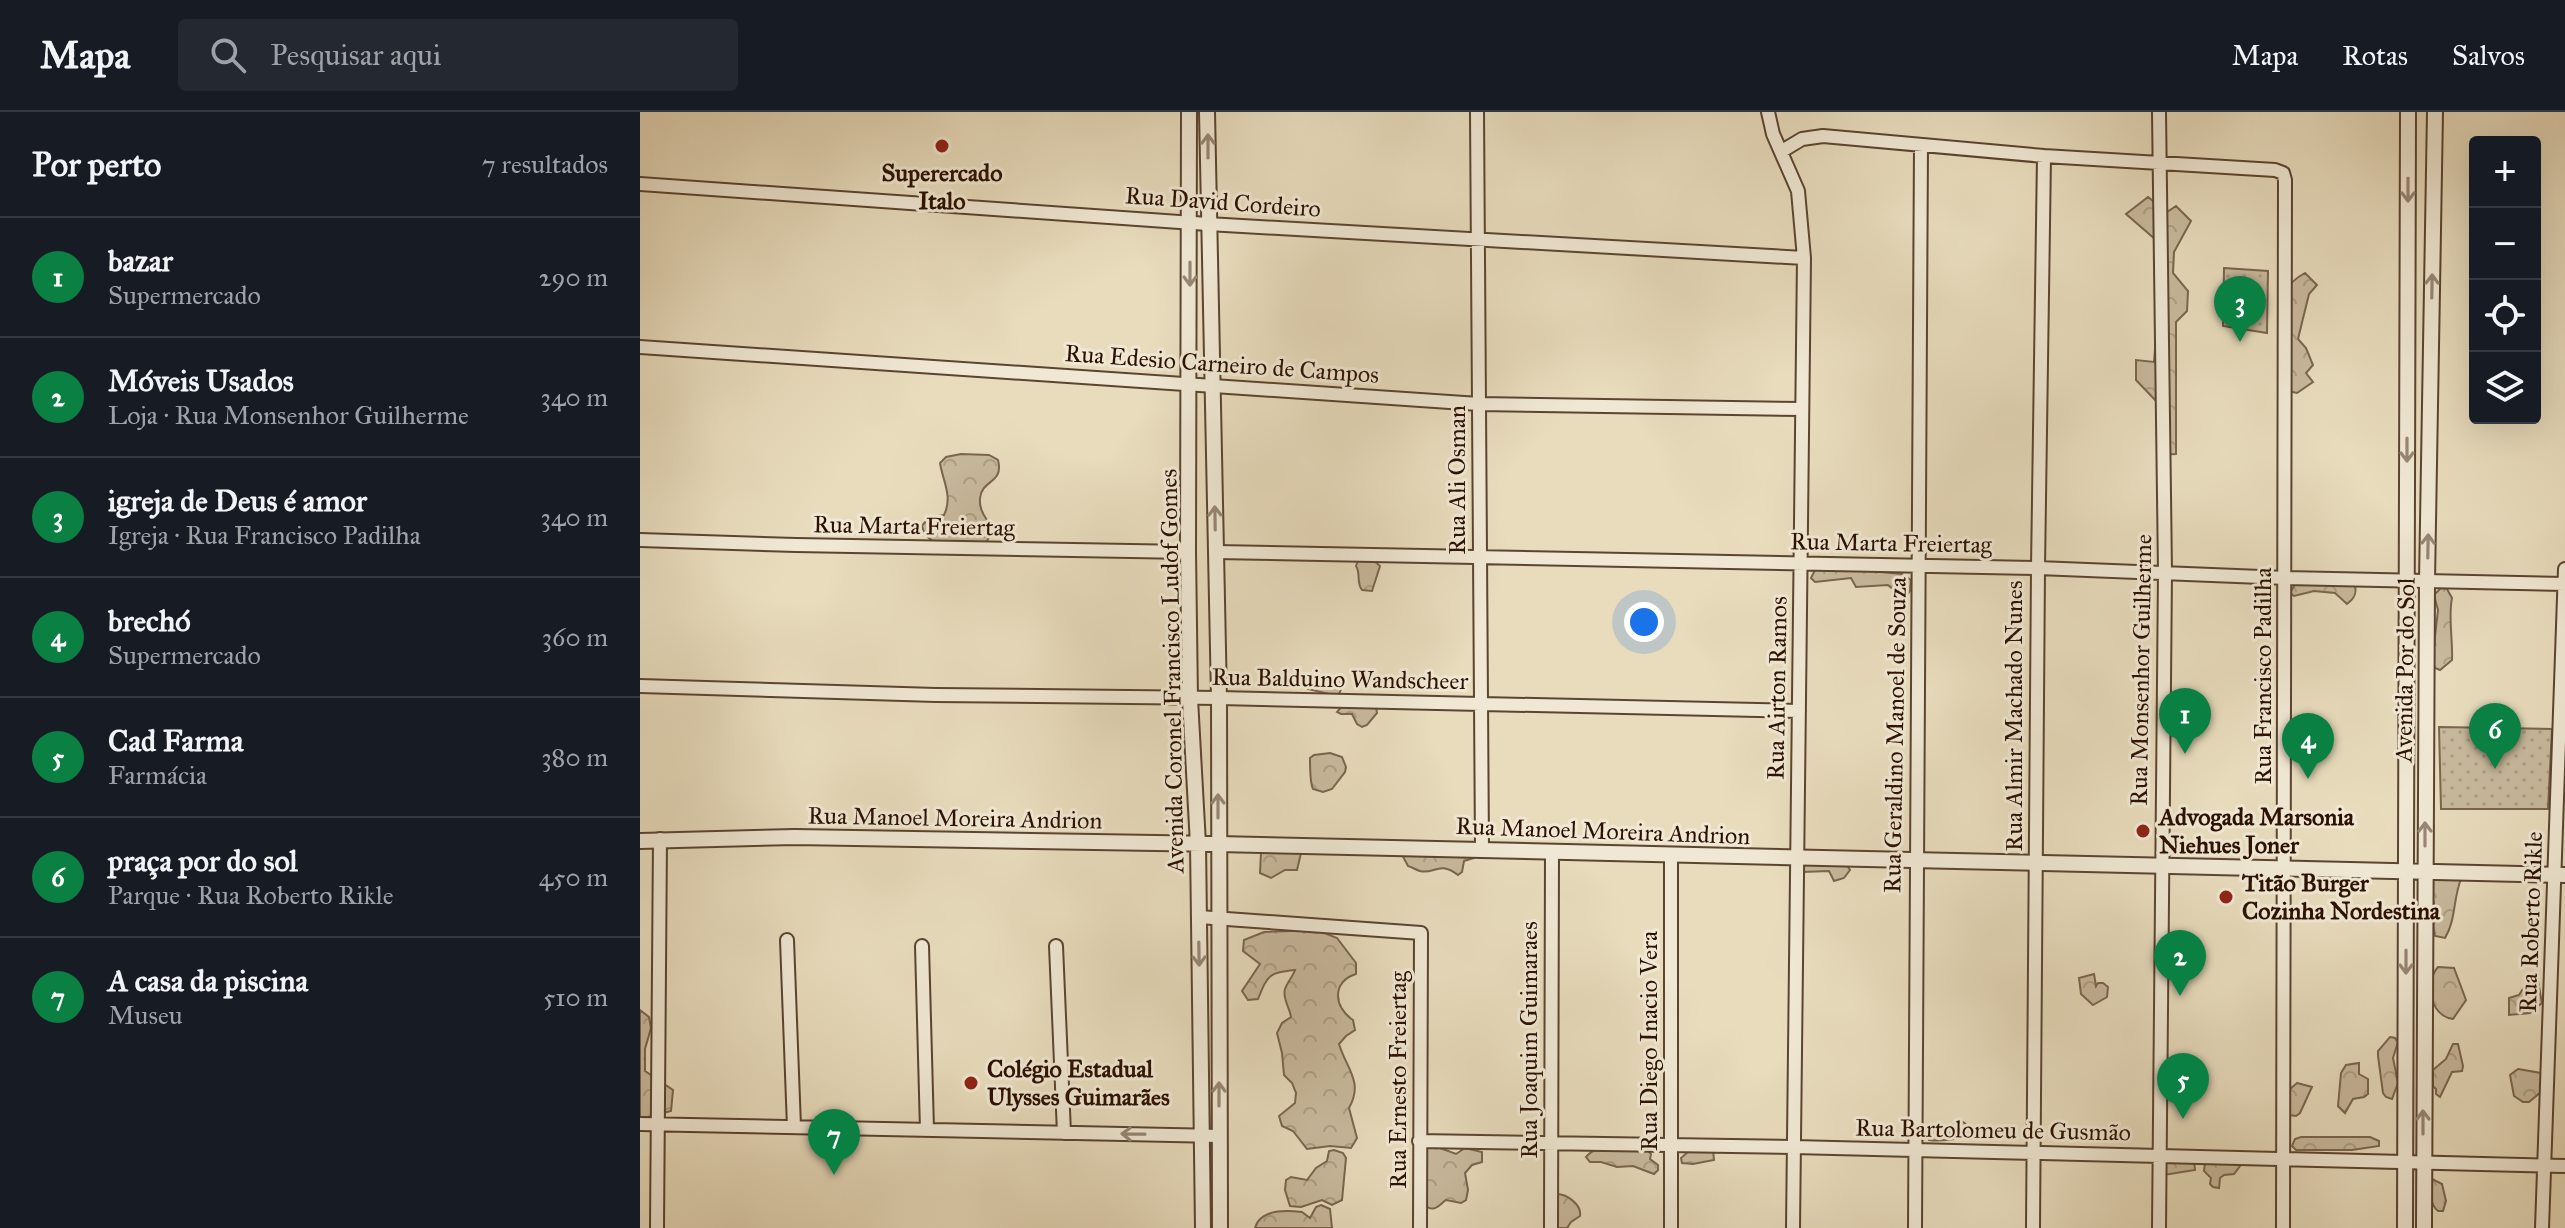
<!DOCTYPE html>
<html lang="pt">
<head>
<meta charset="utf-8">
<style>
	body { margin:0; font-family:"IM FELL Great Primer",serif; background:#242831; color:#f1f3f6 }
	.controls { position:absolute; right:24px; top:24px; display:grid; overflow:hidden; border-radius:8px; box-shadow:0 8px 32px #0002 }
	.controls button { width:72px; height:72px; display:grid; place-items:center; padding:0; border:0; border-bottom:2px solid #363941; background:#171b24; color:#f1f3f6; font:40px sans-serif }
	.you { position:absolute; left:1004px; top:510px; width:28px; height:28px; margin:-20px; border:6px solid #fff; border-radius:50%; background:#1a73e8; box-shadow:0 0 0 12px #1a73e833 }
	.badge { display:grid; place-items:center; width:52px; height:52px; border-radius:50%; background:#0b8043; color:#fff; font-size:26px; font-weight:700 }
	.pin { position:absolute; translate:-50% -66px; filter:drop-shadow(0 2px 4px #0008) }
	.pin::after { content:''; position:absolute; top:42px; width:28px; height:24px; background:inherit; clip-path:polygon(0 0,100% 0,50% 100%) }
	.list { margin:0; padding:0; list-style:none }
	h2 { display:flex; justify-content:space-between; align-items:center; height:104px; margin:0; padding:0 32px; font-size:34px }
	h2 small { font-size:26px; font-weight:400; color:#9ea1a6 }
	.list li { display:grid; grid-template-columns:52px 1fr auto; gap:24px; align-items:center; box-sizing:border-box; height:120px; padding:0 32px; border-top:2px solid #363941 }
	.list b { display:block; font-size:30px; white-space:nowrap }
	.list p { margin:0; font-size:26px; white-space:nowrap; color:#9ea1a6 }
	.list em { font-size:26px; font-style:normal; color:#9ea1a6 }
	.icon { flex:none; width:44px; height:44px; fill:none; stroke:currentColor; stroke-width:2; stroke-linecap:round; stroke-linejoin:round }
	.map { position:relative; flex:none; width:1925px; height:1116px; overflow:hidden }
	header { display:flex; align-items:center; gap:48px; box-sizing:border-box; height:112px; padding:0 40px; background:#171b24; border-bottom:2px solid #363941 }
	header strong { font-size:38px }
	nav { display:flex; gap:44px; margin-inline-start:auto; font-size:28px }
	.search { width:560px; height:72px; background:#242831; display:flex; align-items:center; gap:20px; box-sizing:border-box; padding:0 28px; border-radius:8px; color:#9ea1a6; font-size:30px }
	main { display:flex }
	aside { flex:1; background:#171b24 }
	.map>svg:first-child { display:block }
	.grass { fill:url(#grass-dots); stroke:#7a654f; stroke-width:2 }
	.forest { fill:url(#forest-crowns); stroke:#7a654f; stroke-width:2 }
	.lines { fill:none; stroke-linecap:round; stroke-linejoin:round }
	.minor-casing { stroke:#5b4430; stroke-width:16 }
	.tertiary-casing { stroke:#5b4430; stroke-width:18 }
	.minor { stroke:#f0e8d4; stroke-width:12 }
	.tertiary { stroke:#f0e8d4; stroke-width:14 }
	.oneway { stroke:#988775 }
	.poi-dot { fill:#8f2418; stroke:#f0e8d4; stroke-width:3 }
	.labels { text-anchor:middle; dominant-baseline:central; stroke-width:6; stroke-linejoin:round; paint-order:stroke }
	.poi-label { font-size:24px; font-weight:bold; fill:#2c1101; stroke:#f0e8d4; text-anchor:start }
	.street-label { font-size:24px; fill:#2c1101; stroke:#f0e8d4 }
</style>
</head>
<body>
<header>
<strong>Mapa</strong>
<div class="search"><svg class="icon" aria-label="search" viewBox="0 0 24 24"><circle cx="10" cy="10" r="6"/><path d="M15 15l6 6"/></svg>Pesquisar aqui</div>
<nav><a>Mapa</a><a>Rotas</a><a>Salvos</a></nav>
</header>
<main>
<aside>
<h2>Por perto<small>7 resultados</small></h2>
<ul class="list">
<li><span class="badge">1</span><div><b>bazar</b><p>Supermercado</p></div><em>290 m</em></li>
<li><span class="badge">2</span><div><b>Móveis Usados</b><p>Loja · Rua Monsenhor Guilherme</p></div><em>340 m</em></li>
<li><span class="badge">3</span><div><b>igreja de Deus é amor</b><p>Igreja · Rua Francisco Padilha</p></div><em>340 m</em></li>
<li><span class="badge">4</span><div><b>brechó</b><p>Supermercado</p></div><em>360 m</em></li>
<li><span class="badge">5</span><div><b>Cad Farma</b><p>Farmácia</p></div><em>380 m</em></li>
<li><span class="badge">6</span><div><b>praça por do sol</b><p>Parque · Rua Roberto Rikle</p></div><em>450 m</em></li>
<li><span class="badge">7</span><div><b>A casa da piscina</b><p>Museu</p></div><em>510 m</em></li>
</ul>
</aside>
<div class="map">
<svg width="1925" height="1116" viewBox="0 0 1925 1116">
	<defs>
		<pattern id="grass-dots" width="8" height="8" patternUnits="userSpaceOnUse" patternTransform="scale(2)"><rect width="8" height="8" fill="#c8b99d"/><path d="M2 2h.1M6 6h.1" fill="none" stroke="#ac9e85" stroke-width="1.8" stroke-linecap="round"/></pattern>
		<pattern id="forest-crowns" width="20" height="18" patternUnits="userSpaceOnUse" patternTransform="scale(2)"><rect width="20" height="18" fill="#c8b99d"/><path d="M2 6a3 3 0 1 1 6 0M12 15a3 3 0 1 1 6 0" fill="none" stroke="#ac9e85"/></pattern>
	</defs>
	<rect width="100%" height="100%" fill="#e8dcbd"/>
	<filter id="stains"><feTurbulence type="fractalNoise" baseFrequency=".0025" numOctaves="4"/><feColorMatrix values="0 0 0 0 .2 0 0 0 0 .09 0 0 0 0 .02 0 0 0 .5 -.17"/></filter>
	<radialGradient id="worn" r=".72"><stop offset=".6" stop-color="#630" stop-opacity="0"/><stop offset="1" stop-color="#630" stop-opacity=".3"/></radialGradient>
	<path class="grass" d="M1584,156L1628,159L1627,221L1583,214Z
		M1799,615L1912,617L1908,697H1801Z"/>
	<path class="forest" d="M1508,85L1527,100L1536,94L1551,109L1534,140L1533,161L1548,179L1547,199L1536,210V342L1517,343L1518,291L1496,268V248L1514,250L1518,198L1516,128L1486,102Z
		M1665,161L1677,173L1669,182L1658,227L1666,236L1673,253L1666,261L1673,270L1657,281L1643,278L1645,227L1638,222C1638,194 1638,176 1665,161Z
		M321,342L349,343L358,348C364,372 342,367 340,386C338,409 362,411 344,433C322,432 288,440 282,414C288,405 294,405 304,403C313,384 303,370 300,351L306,345Z
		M718,448H733L740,454L732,479L722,478C716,470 721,462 716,454Z
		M1191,455L1262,462L1271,468L1270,479L1264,487L1248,473L1216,475L1211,466L1175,470L1171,466L1175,458Z
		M1705,469L1715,474C1717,482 1714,487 1707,492L1695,481L1674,479L1654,484L1650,481L1656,471Z
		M1801,476L1807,477L1812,486C1808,505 1813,528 1812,548L1800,558L1795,556L1792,551L1798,498L1794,483Z
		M684,566L699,569L703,572L699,582L693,583L668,577V572Z
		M704,592L736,595L737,601L727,613L722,615L717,612L712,602H701L697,600Z
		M690,641L702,645L706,655L705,660L692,677L683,680L673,677C670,671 670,654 670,646L674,643Z
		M662,737L657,758H645L631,766L620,761L621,740Z
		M760,739L835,741L834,746L824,749L822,760L818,763C799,748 794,763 780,759C776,758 772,755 768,754Z
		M1164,751L1207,753L1210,758L1204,766L1194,769L1189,759L1163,760L1161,755Z
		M1794,764L1821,767C1813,787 1816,808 1805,826L1795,824C1791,813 1795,808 1795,797C1794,784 1786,779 1794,764Z
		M677,818L697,826L716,851V862C692,869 693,895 713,908L715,918L706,924L699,932C706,956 724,970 709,996L717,1026L711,1036L690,1034L667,1037L653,1019L642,1014L639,1004L655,991L656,981L652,971L644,963L642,941L637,921L642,911L651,905C650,896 642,886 645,877C647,871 653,864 655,858C629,861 628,862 618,887L608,888L602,879L620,852L603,839L604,828L624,820Z
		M1798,855L1814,856L1826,888L1813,907C1790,904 1784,871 1798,855Z
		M1454,862L1456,874L1458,871H1463L1468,875L1467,885L1453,893L1441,882L1439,866Z
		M1888,869H1898L1902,891L1890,901L1869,903V886L1879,883Z
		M0,898L9,905L11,916L5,937V959L33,978L31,999L0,1007Z
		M1750,925L1755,926L1758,930L1753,946L1758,971L1752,987L1746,985L1743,981L1738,944V939Z
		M1813,932H1818L1823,954L1822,959L1812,960L1800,985L1796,982V977L1793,974V958L1806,947Z
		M1719,951V962L1728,967V982L1724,985L1713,987L1705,1001L1698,994L1701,961L1706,953Z
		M1878,957L1901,961L1904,965L1901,980L1889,990H1883L1874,984L1870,963Z
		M1657,971L1672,975L1660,1001L1656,1004L1650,1003L1647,999L1649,978Z
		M1320,1008L1329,1014L1345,1015L1346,1022C1327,1023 1308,1031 1289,1028L1287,1023L1291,1018L1312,1021L1314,1011Z
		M1661,1025H1730L1739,1029V1034L1712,1038H1656L1652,1034L1655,1027Z
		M789,1035L800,1036L816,1042L825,1036L842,1040V1050L832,1053L825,1061L828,1078L826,1088L821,1091L806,1088C798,1094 794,1101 784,1093L783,1078L787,1063L783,1052L784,1037Z
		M985,1036L1007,1038L1011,1042L1010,1047L1018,1053V1058L1014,1062L993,1054L977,1055L961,1050H950L946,1045C956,1033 967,1039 980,1039Z
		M694,1038L703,1041L706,1046L702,1088L692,1093L682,1088L661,1095L650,1094L645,1078L646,1068L651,1065L667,1068L676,1056L687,1049L689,1039Z
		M1073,1038L1074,1048L1053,1052L1042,1051L1041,1046L1049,1039Z
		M1554,1048L1555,1058L1524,1063L1522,1058L1526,1049Z
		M1575,1048L1596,1050L1600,1054L1594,1062L1584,1063L1580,1066L1579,1076L1573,1075L1570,1072L1571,1066L1564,1059L1565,1051Z
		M1792,1067L1802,1072L1806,1089L1803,1099H1798C1791,1094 1787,1075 1792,1067Z
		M917,1082C927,1082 942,1093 940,1104L931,1110L927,1116H913V1088Z
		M681,1093L690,1097L692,1116H615C620,1097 646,1098 662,1100L670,1106L676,1095Z"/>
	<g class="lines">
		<g class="minor-casing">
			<path id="minor" d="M837,0L842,737
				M1128,0L1133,22L1158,79L1164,146L1153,1116
				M1519,0L1525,460L1519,1116
				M1142,39L1162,27L1183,24L1404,44L1635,58L1643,61L1645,68L1643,1116
				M0,72L568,112L1164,146
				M0,235L839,292L1162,297
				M0,428L156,433L548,440
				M576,440L1398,456L1646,466L1925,472
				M0,574L296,583L579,586L1159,599
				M1031,743V1116
				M559,805L781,821L780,1116
				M147,828L154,1015
				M282,834L287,1018
				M416,834L424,1021
				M0,1012L579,1024
				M779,1029L1154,1035L1925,1054
				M17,1116L20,727
				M911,1116L912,739
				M1275,1116L1281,33
				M1393,1116L1398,456L1404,44
				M1902,1116L1925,457"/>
		</g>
		<g class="tertiary-casing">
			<path id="tertiary" d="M549,0L548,440L550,587L558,732L563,1116
				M567,0L579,586L580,1116
				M0,729L155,725L578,732L1925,763
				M1765,1116L1768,0
				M1784,1116L1787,469L1795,0"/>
		</g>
		<use href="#minor" class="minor"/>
		<use href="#tertiary" class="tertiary"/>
	</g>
	<defs><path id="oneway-shaft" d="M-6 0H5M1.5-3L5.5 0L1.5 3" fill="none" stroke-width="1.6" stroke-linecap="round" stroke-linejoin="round" transform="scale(2)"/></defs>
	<g class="oneway">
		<use href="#oneway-shaft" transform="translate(568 34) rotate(-90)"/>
		<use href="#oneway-shaft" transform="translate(1768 78) rotate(90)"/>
		<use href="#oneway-shaft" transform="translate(550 162) rotate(90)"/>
		<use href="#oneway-shaft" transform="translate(1792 174) rotate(-89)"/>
		<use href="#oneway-shaft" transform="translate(1767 338) rotate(90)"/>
		<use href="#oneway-shaft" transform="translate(575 406) rotate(-91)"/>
		<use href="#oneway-shaft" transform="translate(1788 434) rotate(-89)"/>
		<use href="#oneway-shaft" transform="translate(578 694) rotate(-90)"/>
		<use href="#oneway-shaft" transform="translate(1785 722) rotate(-90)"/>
		<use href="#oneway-shaft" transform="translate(559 842) rotate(89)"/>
		<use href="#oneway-shaft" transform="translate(1766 850) rotate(90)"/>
		<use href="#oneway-shaft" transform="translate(579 982) rotate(-90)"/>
		<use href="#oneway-shaft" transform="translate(1783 1010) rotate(-90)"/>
		<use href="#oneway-shaft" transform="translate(493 1022) rotate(-179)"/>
	</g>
	<g class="poi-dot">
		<circle cx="302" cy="34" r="8"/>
		<circle cx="1503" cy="719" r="8"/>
		<circle cx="1586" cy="785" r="8"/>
		<circle cx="331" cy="971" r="8"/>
	</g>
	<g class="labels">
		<g class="poi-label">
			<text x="302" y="61" text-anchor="middle">Superercado<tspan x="302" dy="28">Italo</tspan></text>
			<text x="1519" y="705">Advogada Marsonia<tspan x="1519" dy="28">Niehues Joner</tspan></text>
			<text x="1602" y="771">Titão Burger<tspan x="1602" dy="28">Cozinha Nordestina</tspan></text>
			<text x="347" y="957">Colégio Estadual<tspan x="347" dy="28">Ulysses Guimarães</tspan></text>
		</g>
		<g class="street-label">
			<text transform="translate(583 90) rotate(4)">Rua David Cordeiro</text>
			<text transform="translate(582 252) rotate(4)">Rua Edesio Carneiro de Campos</text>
			<text transform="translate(817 368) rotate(-90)">Rua Ali Osman</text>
			<text transform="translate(274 414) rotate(1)">Rua Marta Freiertag</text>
			<text transform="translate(1251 431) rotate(1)">Rua Marta Freiertag</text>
			<text transform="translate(1501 558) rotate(-89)">Rua Monsenhor Guilherme</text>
			<text transform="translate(1765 558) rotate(-89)">Avenida Por do Sol</text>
			<text transform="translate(532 559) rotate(-91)">Avenida Coronel Francisco Ludof Gomes</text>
			<text transform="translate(1623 564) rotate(-90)">Rua Francisco Padilha</text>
			<text transform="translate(700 567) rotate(1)">Rua Balduino Wandscheer</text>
			<text transform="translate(1137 576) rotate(-89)">Rua Airton Ramos</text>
			<text transform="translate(1374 604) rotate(-90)">Rua Almir Machado Nunes</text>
			<text transform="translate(1255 623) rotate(-89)">Rua Geraldino Manoel de Souza</text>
			<text transform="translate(315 706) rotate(1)">Rua Manoel Moreira Andrion</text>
			<text transform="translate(963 719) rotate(2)">Rua Manoel Moreira Andrion</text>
			<text transform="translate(1891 810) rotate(-88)">Rua Roberto Rikle</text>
			<text transform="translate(889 928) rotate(-90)">Rua Joaquim Guimaraes</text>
			<text transform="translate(1009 929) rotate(-90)">Rua Diego Inacio Vera</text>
			<text transform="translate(758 968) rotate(-90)">Rua Ernesto Freiertag</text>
			<text transform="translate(1353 1018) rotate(1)">Rua Bartolomeu de Gusmão</text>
		</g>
	</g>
	<rect width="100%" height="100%" filter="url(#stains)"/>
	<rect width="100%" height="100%" fill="url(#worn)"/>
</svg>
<div class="controls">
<button>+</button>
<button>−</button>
<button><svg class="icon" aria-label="locate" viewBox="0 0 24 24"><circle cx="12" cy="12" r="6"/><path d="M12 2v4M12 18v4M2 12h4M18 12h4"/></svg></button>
<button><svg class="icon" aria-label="layers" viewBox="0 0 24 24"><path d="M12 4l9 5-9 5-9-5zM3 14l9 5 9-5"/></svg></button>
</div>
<div class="you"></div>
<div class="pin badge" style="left:1545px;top:642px">1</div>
<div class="pin badge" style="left:1540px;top:884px">2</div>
<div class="pin badge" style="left:1600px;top:230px">3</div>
<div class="pin badge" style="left:1668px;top:667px">4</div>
<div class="pin badge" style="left:1543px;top:1007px">5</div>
<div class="pin badge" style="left:1855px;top:657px">6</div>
<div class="pin badge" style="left:194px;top:1063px">7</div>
</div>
</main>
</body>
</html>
